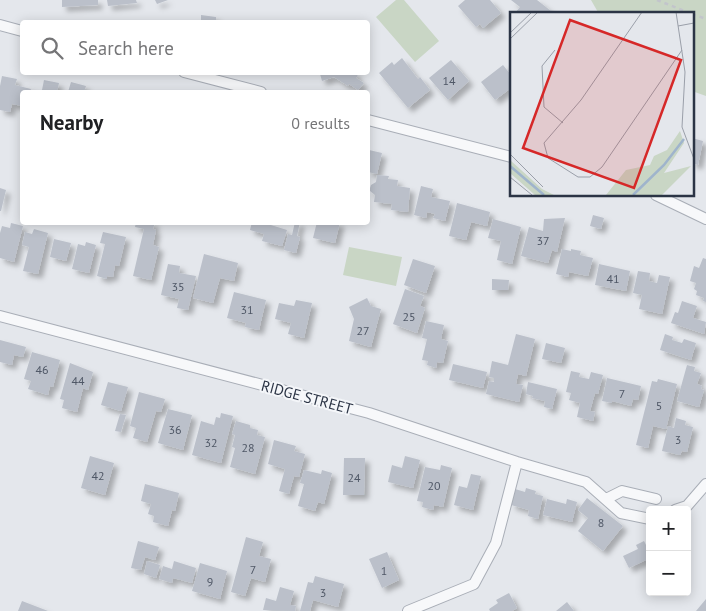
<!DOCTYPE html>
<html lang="en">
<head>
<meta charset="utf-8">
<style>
	body { margin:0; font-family:"PT Sans",sans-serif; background:#f6f6f6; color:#202124 }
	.controls { position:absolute; right:15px; bottom:15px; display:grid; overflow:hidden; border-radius:5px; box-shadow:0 2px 12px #0003 }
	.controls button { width:45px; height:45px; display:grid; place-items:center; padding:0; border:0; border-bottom:1px solid #e0e0e0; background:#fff; color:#202124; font:25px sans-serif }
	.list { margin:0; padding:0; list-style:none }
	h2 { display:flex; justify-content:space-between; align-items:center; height:65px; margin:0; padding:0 20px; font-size:21px }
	h2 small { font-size:16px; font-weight:400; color:#757577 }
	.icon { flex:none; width:28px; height:28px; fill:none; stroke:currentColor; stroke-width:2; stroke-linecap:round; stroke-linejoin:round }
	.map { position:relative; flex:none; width:706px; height:611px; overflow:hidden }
	.search { position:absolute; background:#fff; box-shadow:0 2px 12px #0003; left:20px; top:20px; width:350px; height:55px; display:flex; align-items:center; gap:12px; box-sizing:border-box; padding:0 18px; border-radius:5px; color:#757577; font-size:19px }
	.panel { position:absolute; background:#fff; box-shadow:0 2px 12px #0003; left:20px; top:90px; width:350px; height:135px; border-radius:5px }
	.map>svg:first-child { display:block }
	.green { fill:#c9d6c5 }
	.building { fill:#bbc0ca; filter:url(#shadow) }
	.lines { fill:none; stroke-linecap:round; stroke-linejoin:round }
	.minor-casing { stroke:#a9aeb7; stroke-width:12 }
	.path { stroke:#c2c5cb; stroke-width:2.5; stroke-dasharray:4 4; stroke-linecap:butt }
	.minor { stroke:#f7f8fa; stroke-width:10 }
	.labels { text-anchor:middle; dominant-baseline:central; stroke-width:4; stroke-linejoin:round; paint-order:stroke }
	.number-label { font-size:12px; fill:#4f5766 }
	.street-label { font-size:15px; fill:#2b3445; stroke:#f4f6f9 }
	.inset-river { fill:none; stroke:#9fb4cc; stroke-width:2.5 }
	.inset-road { fill:none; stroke:#9a9fa9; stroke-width:1 }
	.view { fill:#d62828; fill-opacity:0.15; stroke:#d62828; stroke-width:2.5 }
	.inset-edge { fill:none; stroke:#2b3445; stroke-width:2.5 }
</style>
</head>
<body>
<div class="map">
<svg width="706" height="611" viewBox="0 0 706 611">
	<defs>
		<filter id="shadow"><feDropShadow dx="4.5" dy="4.5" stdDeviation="2.5" flood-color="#0004"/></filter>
	</defs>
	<rect width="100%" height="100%" fill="#e4e7ec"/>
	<path class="green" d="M396,0H404L439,41L415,62L376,17Z
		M591,0H706V96L692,91V14H599Z
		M349,247L402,257L396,286L343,275Z"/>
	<path class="building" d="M62,0H98V5L62,7Z
		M107,0H136L137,3L108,6Z
		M155,0H168L157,4Z
		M465,0H490L501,13L483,28L480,24L476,27L458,6Z
		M511,0H537L551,11L549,14H514L520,7Z
		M201,15L216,17V22H201Z
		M402,58L418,79L420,77L430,90L408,108L379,73L392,62L394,65Z
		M451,60L469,81L448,100L429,78Z
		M503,65L511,75V88L495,100L481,82Z
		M321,72H354L358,76L356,78L364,83L358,90L349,84L348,86L334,77L322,81L320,74Z
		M2,76L17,79L15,85L31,89L30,92H22V106L12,104L10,112L0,110V86Z
		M44,80L59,83L57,92H46V91L42,90Z
		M71,82L86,86L84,92H68Z
		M692,138L703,141L698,165L692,163Z
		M369,150L382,153L377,174L368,172Z
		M377,175L389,176L388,179L398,180L397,186L410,188L408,212L391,210L392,204L374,202L375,195L370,191V188L371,185L376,182Z
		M421,186L433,189L431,197L450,201L445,221L433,218L435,214L427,212L426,218L414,215Z
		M0,188L6,190L1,211H0Z
		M457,203L490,212L487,226L471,222L466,240L449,236Z
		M593,215L604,218L601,229L590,226Z
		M565,218L557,252L552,250L548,263L521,256L529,227L543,231L544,219Z
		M493,219L521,227L512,264L497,260L501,241L488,238Z
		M136,222H155L153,229L156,230L153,245L159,247L151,280L133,276L144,229L135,227Z
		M252,222H261L287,230L282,246L262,241L264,234L250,230Z
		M295,222H300L297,236L300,237L296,253L284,250L288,234L292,235Z
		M317,222H340L335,243L313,238Z
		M11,223L23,226L14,262L0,258V233L2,226L10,228Z
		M34,229L48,233L38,274L23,271L29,247L22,245L25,232L32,234Z
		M103,232L126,237L119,266L115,265L113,277L107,276V279L97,276L105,244L100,243Z
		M54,239L71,243L66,261L50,257Z
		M86,242L96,245L89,273L72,269L78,244L85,246Z
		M562,249L571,251V249L581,251L580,255L593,258L588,276L569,272L568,277L556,274Z
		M204,254L238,263L234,281L220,278L213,303L193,298Z
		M703,258L706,259V302L703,301L704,298L696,295L697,291L694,289L696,283L690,281L694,266L699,268Z
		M413,259L435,266L426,293L404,285Z
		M168,264L180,266L179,273L196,276L188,310L177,308L179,299L161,295Z
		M599,264L630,271L626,291L595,285Z
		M638,271L650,273L649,281L657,283L659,275L670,277L662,314L639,309L642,295L633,293Z
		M492,279L509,280L508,290H492Z
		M405,289L424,296L420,306L425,308L417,333L393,324Z
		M234,292L266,300L259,330L245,327L246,323L227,318Z
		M367,298L371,306L381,309L371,347L349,341L354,319L349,307Z
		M296,300L312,303L304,338L288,334L291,323L275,319L279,303L294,306Z
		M682,301L697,306L693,318L706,322L704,334L671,323L675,312L678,313Z
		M426,321L444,325L441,339L448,341L443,363L437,362L436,368L427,365L428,361L422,360L427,339L422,338Z
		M516,334L535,339L526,376L518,374L516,384L523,385L519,402L486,394L489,381L494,382V378L489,377L492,361L508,365Z
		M665,334L673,337L672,340L682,343L684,339L696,343L691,360L660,350Z
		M0,340L26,347L23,357L14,355L12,365L0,362Z
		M546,343L565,348L561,363L542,359Z
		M32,352L60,360L53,387L50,386L48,395L28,389L31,381L24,379Z
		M70,363L93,372L88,390L83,388L77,412L62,408L64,400L60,399Z
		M453,364L487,372L483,388L449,380Z
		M687,365L695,367L694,371L701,373L697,384L702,386L701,389L704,390L699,407L677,401Z
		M571,371L580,373L579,377L589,379L591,372L603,375L598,394L595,393L590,411L595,412L593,421L577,417L580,403L569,400L571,393L566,392Z
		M607,378L641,386L638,400L633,399L631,406L612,401V403L602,401Z
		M658,379L677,384L666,429L653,426L648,448L636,445L652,381L657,382Z
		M108,382L128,387L121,411L101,405Z
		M528,382L557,389L552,409L544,407L545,401L532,398L533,396L526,394Z
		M139,392L165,399L161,412L156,411L147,442L133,438L136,428L130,426Z
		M168,409L192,415L183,450L158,443Z
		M221,413L233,416L221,463L192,455L201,421L214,425L216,417L220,418Z
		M120,414L126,415L121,432L115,431Z
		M676,418L686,421L685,425L693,427L687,452L682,451L680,455L662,451L668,426L674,428Z
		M236,421L250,425V428L258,430L257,435L265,437L255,474L230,467L235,448L232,447L235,435L232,434Z
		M274,440L296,446L294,451L305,454L299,477L294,476L289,494L279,491L285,469L268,464Z
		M90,456L114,463L105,495L81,488Z
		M405,456L420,460L413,488L388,482L392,465L402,468Z
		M344,458H365L364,495H343Z
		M441,465L452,468L443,507L434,505L433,510L422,507L423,502L417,501L425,467L440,470Z
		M304,470L321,474L322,470L332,473L324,504L318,502L315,511L298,506L304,484L300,483Z
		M471,474L481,476L473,510L454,505L459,486L467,488Z
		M145,484L179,493L175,511L172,510L168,526L153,522L154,516L148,514L151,504L141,501Z
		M526,488L536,491L535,494L543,496L538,519L528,516L529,510L511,505L515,489L525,492Z
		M587,498L623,526L603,551L578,531L588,518L578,510Z
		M547,499L566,504L567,499L577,502L572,522L543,515Z
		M246,537L263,542L259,556L271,559L265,582L251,578L245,596L231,592Z
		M138,541L159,547L155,560L145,557L141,570L131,568Z
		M644,541L646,545L650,543V558L629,568L623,556L638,549L636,545Z
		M387,552L399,580L382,588L369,559Z
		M147,561L160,565L156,578L144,574Z
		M174,561L196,568L192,583L173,578L172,583L159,579L163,566L172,569Z
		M200,563L227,571L220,599L192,591Z
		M315,576L344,584L338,607L313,600L310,611H300L308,582L313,583Z
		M280,587L294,591L290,605L296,606L295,611L263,610L266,598L276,601Z
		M509,593L517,608L512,611H490L489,609L498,603L496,600Z
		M706,599V611H696Z
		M22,601L48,611H18Z
		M567,602L574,611H556Z"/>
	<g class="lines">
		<g class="minor-casing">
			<path id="minor" d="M0,25L22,31
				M184,72L261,92
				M368,120L511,157
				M656,195L706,219
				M0,316L369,413L517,462L586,482L621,513L650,519
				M606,499L622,491L656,499
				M675,510L687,506L706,484
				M408,611L474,584L496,543L517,462"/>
		</g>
		<path class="path" d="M657,0L692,14
			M692,14L706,19"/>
		<use href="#minor" class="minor"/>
	</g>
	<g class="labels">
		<g class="number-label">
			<text x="449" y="80">14</text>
			<text x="543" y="240">37</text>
			<text x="613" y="278">41</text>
			<text x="178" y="286">35</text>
			<text x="247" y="309">31</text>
			<text x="409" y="316">25</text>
			<text x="363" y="330">27</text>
			<text x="42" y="369">46</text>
			<text x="78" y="380">44</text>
			<text x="622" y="393">7</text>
			<text x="659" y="405">5</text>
			<text x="175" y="429">36</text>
			<text x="678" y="439">3</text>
			<text x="211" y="442">32</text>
			<text x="248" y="447">28</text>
			<text x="98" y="475">42</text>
			<text x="354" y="477">24</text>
			<text x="434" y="485">20</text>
			<text x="601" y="522">8</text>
			<text x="253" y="569">7</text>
			<text x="384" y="570">1</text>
			<text x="210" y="581">9</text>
			<text x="323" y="592">3</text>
		</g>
		<g class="street-label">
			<text transform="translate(307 397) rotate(15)">RIDGE STREET</text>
		</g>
	</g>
	<g transform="translate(510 12)">
		<rect width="184" height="184" fill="#e4e7ec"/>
		<path d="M170,119L174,131L154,161L181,154L152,183H96L116,158L140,153L144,144L157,138ZM0,148L32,177L44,183H25L0,161Z" fill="#c9d6c5"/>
		<path class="inset-river" d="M0,154L34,183M123,183L154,153L174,127"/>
		<path class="inset-road" d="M132,0L71,88L34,131L38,146L68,165H80L92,155L172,38M166,0L175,60L172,115L184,147M168,14L184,11M0,21L22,0M0,27L28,0M45,38L32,54L34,95L53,111M0,142L33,175M0,165L22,183"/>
		<path class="view" d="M60,8L171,48L124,176L13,136Z"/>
		<rect width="184" height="184" class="inset-edge"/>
	</g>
</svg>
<div class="controls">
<button>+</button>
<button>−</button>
</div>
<div class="search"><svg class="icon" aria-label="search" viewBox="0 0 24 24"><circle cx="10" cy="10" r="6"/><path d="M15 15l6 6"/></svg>Search here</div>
<section class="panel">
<h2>Nearby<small>0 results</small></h2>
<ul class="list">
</ul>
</section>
</div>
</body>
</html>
